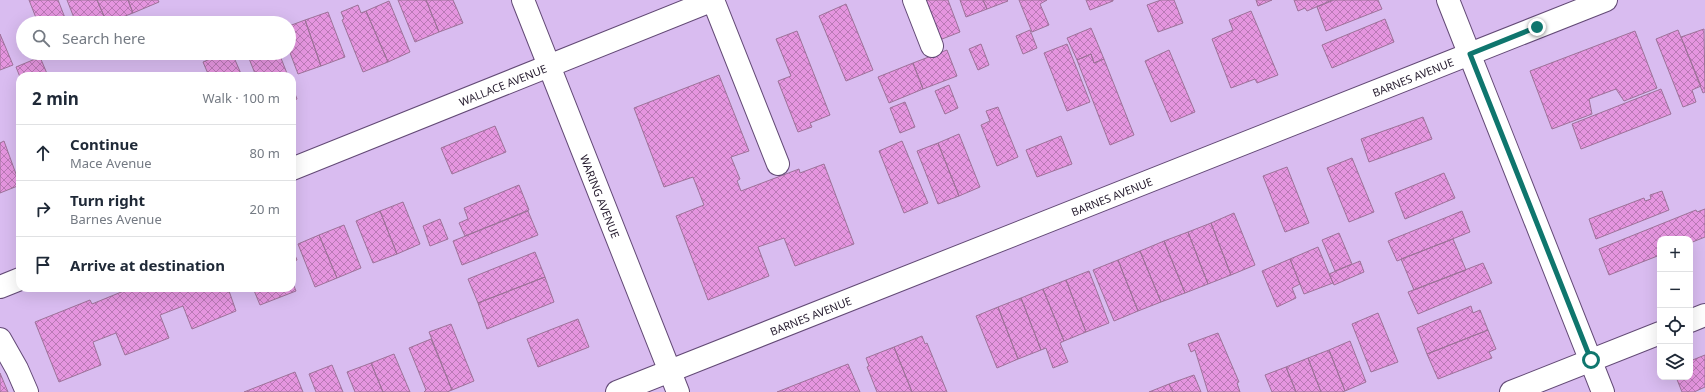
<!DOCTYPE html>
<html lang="en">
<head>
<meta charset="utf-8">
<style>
	body { margin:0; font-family:"Noto Sans",sans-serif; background:#f2f2f3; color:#1f2937 }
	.controls { position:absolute; right:12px; bottom:12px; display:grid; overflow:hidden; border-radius:8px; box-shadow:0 4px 16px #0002 }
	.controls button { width:36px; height:36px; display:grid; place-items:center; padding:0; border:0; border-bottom:1px solid #e0e1e3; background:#fff; color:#1f2937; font:20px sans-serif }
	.stop { position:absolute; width:12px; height:12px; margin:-9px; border:3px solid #0f766e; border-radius:50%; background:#fff }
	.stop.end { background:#0f766e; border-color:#fff; box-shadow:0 1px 4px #0008 }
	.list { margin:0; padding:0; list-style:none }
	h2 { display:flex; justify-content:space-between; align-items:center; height:52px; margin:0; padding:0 16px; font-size:17px }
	h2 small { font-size:13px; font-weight:400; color:#747a83 }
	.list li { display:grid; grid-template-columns:26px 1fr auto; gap:12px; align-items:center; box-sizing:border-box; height:56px; padding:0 16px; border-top:1px solid #e0e1e3 }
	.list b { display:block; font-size:15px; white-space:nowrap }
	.list p { margin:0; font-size:13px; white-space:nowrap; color:#747a83 }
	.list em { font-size:13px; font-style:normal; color:#747a83 }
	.icon { flex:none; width:22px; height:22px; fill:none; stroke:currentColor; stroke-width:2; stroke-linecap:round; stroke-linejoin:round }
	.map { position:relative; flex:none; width:1705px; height:392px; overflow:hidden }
	.search { position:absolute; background:#fff; box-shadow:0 4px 16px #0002; left:16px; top:16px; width:280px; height:44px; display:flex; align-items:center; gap:10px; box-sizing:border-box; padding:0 14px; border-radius:22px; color:#747a83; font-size:15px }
	.panel { position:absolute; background:#fff; box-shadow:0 4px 16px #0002; left:16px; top:72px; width:280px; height:220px; border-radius:12px }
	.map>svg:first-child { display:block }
	.building { fill:url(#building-cross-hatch); stroke:#9d7299 }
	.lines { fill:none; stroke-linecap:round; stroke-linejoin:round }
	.minor-casing { stroke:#634a76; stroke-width:24 }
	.minor { stroke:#fff; stroke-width:22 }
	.route { stroke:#0f766e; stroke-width:5 }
	.labels { text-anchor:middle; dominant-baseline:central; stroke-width:3; stroke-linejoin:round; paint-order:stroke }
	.street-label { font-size:11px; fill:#22182b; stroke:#e6c9fd }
</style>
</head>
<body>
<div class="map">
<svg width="1705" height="392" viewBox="0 0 1705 392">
	<defs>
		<pattern id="building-cross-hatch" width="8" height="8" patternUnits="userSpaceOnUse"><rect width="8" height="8" fill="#e595df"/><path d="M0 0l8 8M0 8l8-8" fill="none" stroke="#b979b5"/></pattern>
	</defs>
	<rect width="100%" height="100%" fill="#d9bcf0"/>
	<path class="building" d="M29,0H58L67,23H38Z
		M67,0H97L107,23H76Z
		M97,0H128L133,13L107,23Z
		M128,0H158L159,2L133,13Z
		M398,0H426L439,32L415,42Z
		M426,0H453L463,23L439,32Z
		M921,0H948L960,32L937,41Z
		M960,0H983L987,9L966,17Z
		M983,0H1007L1008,1L987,9Z
		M1019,0H1047L1040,4L1049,25L1032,32Z
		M1086,0H1113V1L1090,10Z
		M1161,0H1174L1183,23L1158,32L1147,5Z
		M1256,0H1272L1258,6Z
		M1294,0H1332L1307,11L1305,8L1298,11Z
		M1334,0H1378L1382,9L1326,31L1317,7Z
		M389,1L410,52L388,62L366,11Z
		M846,4L873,70L846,81L819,16Z
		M358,5L361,13L366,11L388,62L363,72L342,20L344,19L341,12Z
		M1251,11L1278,75L1257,83L1255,79L1231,88L1212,39L1233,30L1229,20Z
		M328,12L345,57L321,66L305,20Z
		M1385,19L1394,42L1332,68L1322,45Z
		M305,20L321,66L298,74L289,50V26Z
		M1091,28L1104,59L1094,63L1091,54L1077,60L1067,38Z
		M1704,29L1705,92L1703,93L1681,37Z
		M1030,30L1037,48L1023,54L1016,36Z
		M1678,30L1701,86L1692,90L1696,102L1683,107L1656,39Z
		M797,31L830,115L810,123L812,127L798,132L778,81L791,76L776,39Z
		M1635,31L1657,88L1624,101L1616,89L1589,99L1592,114L1552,129L1530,71Z
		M0,34L13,65L0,70Z
		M981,44L989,65L978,70L969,49Z
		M1067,44L1090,102L1067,111L1044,53Z
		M947,50L957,76L923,89L913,63Z
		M1169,50L1195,112L1171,122L1145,61Z
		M225,53H232L242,76H209L203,62Z
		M256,53H279L288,76H256L248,56Z
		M1091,54L1094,63L1104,59L1134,135L1110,145L1077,60Z
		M40,57L48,76L20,77L16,67Z
		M913,63L923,89L889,103L878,77Z
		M719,75L749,151L731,157L740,179L737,181L741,191L799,169L800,173L824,164L854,244L795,266L784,238L758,247L769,276L708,300L676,216L704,205L693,177L664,187L634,108Z
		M949,85L958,108L945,114L935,91Z
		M292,86L297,99L292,101Z
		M1661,89L1671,114L1581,149L1572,124Z
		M905,102L915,127L900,133L890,108Z
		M998,107L1018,157L997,166L981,125L990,121L986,111Z
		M1423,117L1432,139L1369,162L1361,139Z
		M495,126L506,152L452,174L441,148Z
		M959,134L980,187L959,196L938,143Z
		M1061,136L1072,164L1037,177L1026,150Z
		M4,141L20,185L0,193V143Z
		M902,141L928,203L904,213L879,151Z
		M938,143L959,196L938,204L917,151Z
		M1352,158L1374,212L1349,222L1327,168Z
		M1287,167L1309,223L1285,232L1263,176Z
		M1444,173L1455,198L1405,219L1395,193Z
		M519,185L529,210L465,236L459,223L468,219L464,208Z
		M1662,191L1669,210L1596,239L1589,219L1644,198L1645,201L1651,199L1650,195Z
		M403,202L420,244L397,254L380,211Z
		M1705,209V237L1690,243V239H1660V255L1609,275L1599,249L1696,210L1697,212Z
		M380,211L397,254L373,263L356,221Z
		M528,211L538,235L462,265L453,241Z
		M1462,211L1470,232L1397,261L1388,241Z
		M1234,213L1255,265L1231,275L1211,223Z
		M440,219L448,239L430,246L423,226Z
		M1211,223L1231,275L1208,284L1188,232Z
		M344,225L361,268L337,278L319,235Z
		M1188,232L1208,284L1185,293L1164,241Z
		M1339,233L1352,264L1335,271L1322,240Z
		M319,235L337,278L315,287L298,244Z
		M1453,239L1466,270L1414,290L1401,259Z
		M1164,241L1185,293L1161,302L1140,251Z
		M1318,247L1333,283L1304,294L1290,259Z
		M292,248L297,260L292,262Z
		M1140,251L1161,302L1138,311L1118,260Z
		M535,252L545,277L478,303L468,279Z
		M1290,259L1300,284L1292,288L1296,298L1277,307L1262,271Z
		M1118,260L1138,311L1114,321L1093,270Z
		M1360,261L1364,272L1334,285L1329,274Z
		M1483,263L1492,283L1418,314L1408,292Z
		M1089,271L1109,323L1086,332L1066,280Z
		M545,277L554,302L487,329L478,303Z
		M1066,280L1086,332L1064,341L1043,289Z
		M292,281L296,291L260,305L253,288H292Z
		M131,288H228L236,311L192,329L183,306L160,315L169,338L125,355L116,333L93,342L101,365L59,382L35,322L90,300L92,304Z
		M1043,289L1064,341L1060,343L1068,362L1053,368L1046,348L1041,350L1021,298Z
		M1021,298L1041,350L1018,359L998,307Z
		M1471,306L1473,313L1480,310L1488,330L1427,354L1417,328Z
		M998,307L1018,359L997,368L976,316Z
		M1378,313L1398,362L1371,372L1352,324Z
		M578,319L589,347L538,367L527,339Z
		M451,324L474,381L452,390L429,332Z
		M1488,330L1496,349L1489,352L1492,358L1438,379L1427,354Z
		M1218,333L1239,382L1237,383L1240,392H1208L1195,350L1191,352L1188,344Z
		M922,336L925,344L927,343L947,392H912L894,347Z
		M431,339L452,390L447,392H424L426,390L409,348Z
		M1350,341L1366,382L1345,391L1329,350Z
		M894,347L912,392H877L867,367L869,366L866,358Z
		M1329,350L1345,391L1342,392H1321L1308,358Z
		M394,354L410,392H383L371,363Z
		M1705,355V387L1694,392H1682L1676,377H1690V361Z
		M1308,358L1321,392H1296L1286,367Z
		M371,363L383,392H355L347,372Z
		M848,364L860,392H777Z
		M332,365L343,392H316L309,374Z
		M1286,367L1296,392H1272L1265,375Z
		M295,372L303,392H244Z
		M0,373L8,392H0Z
		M1194,375L1201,392H1173L1169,384Z
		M1169,384L1173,392H1149Z"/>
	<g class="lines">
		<g class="minor-casing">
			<g id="minor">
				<path id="s1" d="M523,0L678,392"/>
				<path d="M713,0L778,164"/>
				<path d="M914,0L932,46"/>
				<path d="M1448,0L1603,392"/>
				<path id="s2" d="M292,169L713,0"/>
				<path d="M0,287L20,279"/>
				<path d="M1690,321L1705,315"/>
				<path d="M0,339L17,369L27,392"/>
				<path id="s3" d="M617,392L1606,0"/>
				<path d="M1511,392L1660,333"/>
			</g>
		</g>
		<use href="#minor" class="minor"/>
	</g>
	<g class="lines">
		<path class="route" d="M1537,27L1470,54L1591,360"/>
	</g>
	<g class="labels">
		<g class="street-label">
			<text stroke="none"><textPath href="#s3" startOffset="856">BARNES AVENUE</textPath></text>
			<text stroke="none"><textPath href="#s2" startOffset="227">WALLACE AVENUE</textPath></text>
			<text stroke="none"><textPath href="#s1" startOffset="211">WARING AVENUE</textPath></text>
			<text stroke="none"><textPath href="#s3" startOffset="532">BARNES AVENUE</textPath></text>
			<text stroke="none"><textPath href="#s3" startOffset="208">BARNES AVENUE</textPath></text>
		</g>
	</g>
</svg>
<div class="controls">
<button>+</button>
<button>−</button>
<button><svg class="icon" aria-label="locate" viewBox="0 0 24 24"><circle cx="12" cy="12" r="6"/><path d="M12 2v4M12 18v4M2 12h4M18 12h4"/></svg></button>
<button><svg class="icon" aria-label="layers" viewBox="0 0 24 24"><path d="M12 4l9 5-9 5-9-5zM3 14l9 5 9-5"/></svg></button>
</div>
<div class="stop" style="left:1591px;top:360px"></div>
<div class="stop end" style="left:1537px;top:27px"></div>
<div class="search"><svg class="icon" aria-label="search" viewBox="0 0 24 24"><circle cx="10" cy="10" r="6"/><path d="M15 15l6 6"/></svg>Search here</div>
<section class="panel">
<h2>2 min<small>Walk · 100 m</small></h2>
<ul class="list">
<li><svg class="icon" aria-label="ahead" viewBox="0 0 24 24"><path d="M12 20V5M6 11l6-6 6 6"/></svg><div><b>Continue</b><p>Mace Avenue</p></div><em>80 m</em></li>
<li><svg class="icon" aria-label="right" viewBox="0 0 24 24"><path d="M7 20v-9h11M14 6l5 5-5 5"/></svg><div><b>Turn right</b><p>Barnes Avenue</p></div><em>20 m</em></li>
<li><svg class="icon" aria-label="arrive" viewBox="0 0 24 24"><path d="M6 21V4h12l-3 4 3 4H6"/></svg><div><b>Arrive at destination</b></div></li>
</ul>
</section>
</div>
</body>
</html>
